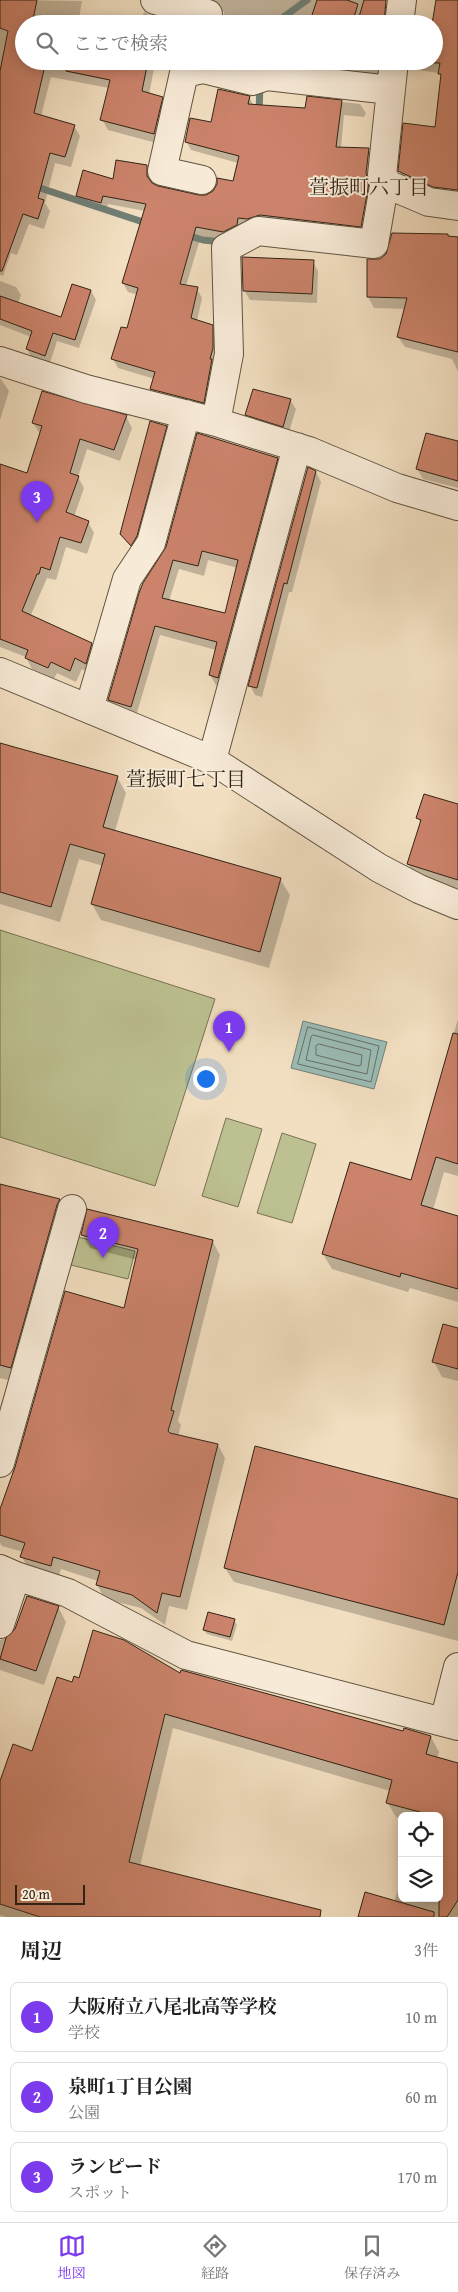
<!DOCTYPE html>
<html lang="ja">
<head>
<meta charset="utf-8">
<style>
	body { margin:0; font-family:"Gentium Book Plus","Noto Serif JP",serif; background:#f6f6f6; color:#222 }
	.controls { position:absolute; right:15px; bottom:15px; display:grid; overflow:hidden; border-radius:8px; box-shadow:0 2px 12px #0003 }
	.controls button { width:45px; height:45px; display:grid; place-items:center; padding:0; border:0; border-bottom:1px solid #e0e0e0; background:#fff; color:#222; font:25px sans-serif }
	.scale { position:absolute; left:15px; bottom:12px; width:70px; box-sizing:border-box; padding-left:5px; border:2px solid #312414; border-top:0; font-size:14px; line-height:18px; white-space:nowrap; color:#312414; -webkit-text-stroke:4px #f7ead7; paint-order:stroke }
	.you { position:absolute; left:205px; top:1078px; width:18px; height:18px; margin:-12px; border:4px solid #fff; border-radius:50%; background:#1a73e8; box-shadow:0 0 0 8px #1a73e833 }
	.badge { display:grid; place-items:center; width:32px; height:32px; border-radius:50%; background:#7c3aed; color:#fff; font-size:16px; font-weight:700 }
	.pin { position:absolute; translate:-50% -41px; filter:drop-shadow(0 1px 2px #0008) }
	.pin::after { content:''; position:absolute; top:26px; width:18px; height:15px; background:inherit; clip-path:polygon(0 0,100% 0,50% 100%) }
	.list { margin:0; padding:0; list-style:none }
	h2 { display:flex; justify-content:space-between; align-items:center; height:65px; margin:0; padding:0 20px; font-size:21px }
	h2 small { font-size:16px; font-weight:400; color:#767676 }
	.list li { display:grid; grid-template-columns:32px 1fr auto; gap:15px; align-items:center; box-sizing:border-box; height:70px; margin:0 10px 10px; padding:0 10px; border:1px solid #e0e0e0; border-radius:8px }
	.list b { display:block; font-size:19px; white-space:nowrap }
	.list p { margin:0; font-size:16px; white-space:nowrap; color:#767676 }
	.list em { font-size:16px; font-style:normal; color:#767676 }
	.icon { flex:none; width:28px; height:28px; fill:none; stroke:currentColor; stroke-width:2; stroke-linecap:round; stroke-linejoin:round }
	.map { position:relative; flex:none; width:458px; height:1917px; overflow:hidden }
	.search { position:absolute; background:#fff; box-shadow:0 2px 12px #0003; left:15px; right:15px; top:15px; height:55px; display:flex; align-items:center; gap:12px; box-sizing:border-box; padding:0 18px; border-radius:28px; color:#767676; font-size:19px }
	.sheet { height:305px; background:#fff }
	nav { display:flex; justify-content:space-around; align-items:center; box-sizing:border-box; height:70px; border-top:1px solid #e0e0e0; background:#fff; font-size:14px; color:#767676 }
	nav a { display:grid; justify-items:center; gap:2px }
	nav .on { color:#7c3aed }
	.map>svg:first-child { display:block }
	.green { fill:#bdc191; stroke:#777252 }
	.water { fill:#9bbcb6; stroke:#717f75 }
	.shadow { fill:#0003; fill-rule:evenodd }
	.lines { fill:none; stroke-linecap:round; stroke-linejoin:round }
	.shore { stroke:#667065; stroke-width:1 }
	.stream { stroke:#717f75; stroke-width:7 }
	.building { fill:#cb836b; stroke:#312414; fill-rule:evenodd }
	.minor-casing { stroke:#61533f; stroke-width:30 }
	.minor { stroke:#f7ead7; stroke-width:28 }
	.labels { text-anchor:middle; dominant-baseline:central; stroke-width:4; stroke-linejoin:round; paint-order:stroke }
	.neighbourhood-label { font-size:20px; fill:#312414; stroke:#f7ead7 }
</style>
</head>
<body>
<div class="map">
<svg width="458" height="1917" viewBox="0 0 458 1917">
	<rect width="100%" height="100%" fill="#f2dfc1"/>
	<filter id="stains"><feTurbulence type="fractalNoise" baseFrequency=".004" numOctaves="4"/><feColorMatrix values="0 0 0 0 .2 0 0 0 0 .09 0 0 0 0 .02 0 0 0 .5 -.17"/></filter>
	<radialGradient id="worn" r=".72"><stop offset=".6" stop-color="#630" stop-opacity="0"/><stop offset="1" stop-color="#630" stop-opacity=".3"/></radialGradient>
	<path class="green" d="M0,930L215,999L155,1186L0,1137Z
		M226,1118L262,1129L238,1207L202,1196Z
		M282,1133L316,1144L292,1223L257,1213Z
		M78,1237L135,1251L128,1279L71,1265Z"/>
	<path class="water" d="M303,1021L387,1042L374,1089L291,1068Z"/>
	<path class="shadow" d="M0,0L82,1L78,24H24V61H195L184,69L155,63L149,95L162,98L168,108L160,144L108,130L102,119L109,88L51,77L41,116L74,126L80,136L71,167L55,163L45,203L50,211L44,229L29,224L17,255L11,253L3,276L0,275Z
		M184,0H377L385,2L392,13L390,24H227L224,19V12L219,9Z
		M437,0H458V200L406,182L399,171L436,128L442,77L439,73L417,70L412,61H434Z
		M144,12L150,16L179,24H141Z
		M271,61H390L381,64L376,82L277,71Z
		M249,97L254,106L306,109L308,98L360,104L366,113L364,117L344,115L341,148L368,150L374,159L366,235L228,241L201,236L186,286L197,289L202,298L197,321L212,326L217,335L218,358L208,411L157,398L151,389L155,379L118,368L113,359L128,330L138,295L128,292L123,283L145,211L108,204L106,212L82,205L77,196L146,166L152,175V184L198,196H207L215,191L218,179L234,182L238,163L191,150L186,141Z
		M393,234L458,237V371L452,359L405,347L398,337L405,309L374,308L368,297L369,260H380L387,255Z
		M313,262L318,271L317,303L250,300L244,290Z
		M0,281L16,287L21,295L18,303L62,318L73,285L91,291L96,300L79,348L57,341L50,363L32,358L27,349L31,337L0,325Z
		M0,378L9,391L0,420Z
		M290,400L296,409L288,435L252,424L247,415Z
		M126,416L132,428L120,461L87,449L78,477L84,488L74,517L88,522L94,533L87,554L66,547L56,580L47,578L30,617L91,644L98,655L92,674L82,669L76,682L57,673L54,679L32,669L26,657L0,647V466L28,474L40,434L33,423Z
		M166,427L171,436L136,554L122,534Z
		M458,443V488L423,479L417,469Z
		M277,459L283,469L224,687L216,685L210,675L216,650L160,635L136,716L115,710L109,700L167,548ZM208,560L238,568L225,615L169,601L179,569L204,576Z
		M316,472L321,482L292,592H289L262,697L255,695L250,685Z
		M0,744L117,777L126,793L115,831L280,879L290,895L269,968L101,920L92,904L103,866L79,859L60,922L0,904Z
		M458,809V889L415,876L408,864L421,824L418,818Z
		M458,1019V1176L444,1172L433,1210L458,1217V1302L410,1288L408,1292L332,1269L323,1254L411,1181Z
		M0,1185L60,1200L68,1215L19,1383L0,1378Z
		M88,1211L213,1242L220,1255L178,1421L181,1425L178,1436L218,1445L225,1458L187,1610L169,1606L165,1625L141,1608L105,1599L97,1585L98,1581L61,1569L58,1579L29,1570L22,1557L23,1552L2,1546L0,1543V1513L12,1475L125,1309L137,1260L90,1248L82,1235Z
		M458,1329V1381L442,1377L434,1362Z
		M458,1500V1641L234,1582L225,1568Z
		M27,1597L58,1607L66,1622L44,1685L0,1670V1640L12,1636Z
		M234,1620L237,1625L232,1641L207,1634L204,1630Z
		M180,1675L404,1733L431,1737L439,1752L437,1759L458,1765V1917H360L394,1902L402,1877V1898H439V1816H402V1819L396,1817L387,1802L390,1791L173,1728L140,1866L311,1917H6L0,1915V1785L33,1752L73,1684L80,1680Z"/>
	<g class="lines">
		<path class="shore" d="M308,1027L379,1046L371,1082L298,1064Z
			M313,1035L371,1050L367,1074L306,1060L311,1037Z
			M319,1044L362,1055L361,1065L358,1066L316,1055V1046Z"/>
		<path class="stream" d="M274,24L307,0
			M259,113L260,84
			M34,186L149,224
			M186,235L203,240L222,242"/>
	</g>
	<path class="building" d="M0,0H37L32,24H24V61H46L34,113L75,125L65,157L50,153L38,198L44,200L38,219L23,214L2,271H0V71L8,31L0,28Z
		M317,0H347L358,4L352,24H309Z
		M364,0H386L384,24L359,17Z
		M436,0H458V190L433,187L398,171L403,123L435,127L441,74H438L440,63H434V24H432Z
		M67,61H148L142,91L163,97L154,134L100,120L110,80L66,71Z
		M311,61H341L340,69L311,65Z
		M218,89L250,96L248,104L305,108L307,96L342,100L336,147L369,148L366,173L369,183L361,227L260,215L247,219L238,218L237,225L223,232L196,227L180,284L198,287L191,318L213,325V348L210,359H212L204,403L150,389L155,372L111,359L121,327L127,328L138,288L122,283L146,204L103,196L101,203L76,196L83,170L113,179L116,160L147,165V176L152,183L158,186L199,195H206L213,191L217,184V178L233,181L239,156L185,142L190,118L211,122Z
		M392,233L448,234V236L458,237V352L397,337L407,298L367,297V259H380L386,254Z
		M242,257L314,260L312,294L243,291Z
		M72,284L91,290L75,340L53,333L45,356L26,349L32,331L0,319V296L61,317Z
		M253,389L291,399L283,427L245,415Z
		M42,391L127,415L114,450L80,439L70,473L79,476L66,512L89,521L81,543L60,537L50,570L41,567L39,574H37L22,611L92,643L86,664L75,658L70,671L51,662L48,668L25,658L28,650L0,639V464L27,473L42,426L32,423Z
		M150,421L167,426L137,536L131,546L120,534Z
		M197,433L278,458L218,678L209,675L217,642L155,626L131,707L108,700L139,593L143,583L166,547ZM202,551L238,560L225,613L162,598L173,560L198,566Z
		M426,433L458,441V481L416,469Z
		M308,467L316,471L287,584L284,583L257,688L248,686Z
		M0,743L118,776L103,827L281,878L260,952L91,904L105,854L70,844L51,907L0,892Z
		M424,794L458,804V880L407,864L421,820L416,818Z
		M453,1033L458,1034V1164L436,1157L421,1205L458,1216V1289L401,1273L400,1277L322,1254L350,1162L411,1180Z
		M0,1184L60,1199L57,1205L11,1368L0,1365Z
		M87,1209L213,1240L171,1410L174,1411L168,1431L170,1433L218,1444L180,1597L162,1593L157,1613L132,1595L96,1585L100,1571L53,1557L51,1566L20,1557L25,1543L0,1535V1509L15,1467L65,1291L124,1308L138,1249L81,1235Z
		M443,1324L458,1328V1369L432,1362Z
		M255,1446L458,1499V1572L444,1625L224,1568Z
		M27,1596L59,1606L36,1671L0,1659L6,1638L15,1629Z
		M208,1612L235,1619L230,1637L203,1630Z
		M93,1630L124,1640L180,1673L181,1670L403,1731L404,1728L431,1736L426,1754L458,1763V1900L447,1917H439V1816H419L420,1812L386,1803L392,1780L165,1714L129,1862L321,1910L320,1917H40L0,1904V1781L13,1744L32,1751L57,1677L72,1682L74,1676L79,1678Z
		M365,1892L434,1912V1917H358Z"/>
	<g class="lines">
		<g class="minor-casing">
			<path id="minor" d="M155,0L208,14L205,24
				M399,24L402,0
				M394,61L382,175L389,185L429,202L458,206
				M202,180L162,171L184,73L203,69L252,81L267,76L390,90
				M0,361L86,389L216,422L309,451L397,488L458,506
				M216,422L229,354L226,248L258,231L374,244L385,180
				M0,672L212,760L379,868L419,889L458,905
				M89,709L127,579L151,543L186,414
				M212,760L297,447
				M0,1463L72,1209
				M0,1569L16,1576L68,1593L186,1655L458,1726
				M0,1624L16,1576
				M444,1722L458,1667"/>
		</g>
		<use href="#minor" class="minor"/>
	</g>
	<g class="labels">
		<g class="neighbourhood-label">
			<text x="369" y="186">萱振町六丁目</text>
			<text x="186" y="778">萱振町七丁目</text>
		</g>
	</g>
	<rect width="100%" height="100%" filter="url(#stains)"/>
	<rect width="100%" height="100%" fill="url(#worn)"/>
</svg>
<div class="controls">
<button><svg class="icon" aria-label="locate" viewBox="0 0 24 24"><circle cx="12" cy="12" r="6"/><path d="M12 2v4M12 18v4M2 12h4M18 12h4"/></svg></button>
<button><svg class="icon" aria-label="layers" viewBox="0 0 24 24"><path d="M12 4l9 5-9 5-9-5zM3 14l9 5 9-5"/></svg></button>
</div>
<div class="scale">20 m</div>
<div class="you"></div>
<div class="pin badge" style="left:229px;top:1052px">1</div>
<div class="pin badge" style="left:103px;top:1258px">2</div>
<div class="pin badge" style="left:37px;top:522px">3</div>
<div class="search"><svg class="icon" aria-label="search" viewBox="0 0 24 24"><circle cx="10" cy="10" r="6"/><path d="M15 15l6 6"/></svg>ここで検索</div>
</div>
<section class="sheet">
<h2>周辺<small>3件</small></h2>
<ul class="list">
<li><span class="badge">1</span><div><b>大阪府立八尾北高等学校</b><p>学校</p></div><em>10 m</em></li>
<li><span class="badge">2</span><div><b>泉町1丁目公園</b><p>公園</p></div><em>60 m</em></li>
<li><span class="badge">3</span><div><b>ランピード</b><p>スポット</p></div><em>170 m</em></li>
</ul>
</section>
<nav>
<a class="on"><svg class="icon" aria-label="map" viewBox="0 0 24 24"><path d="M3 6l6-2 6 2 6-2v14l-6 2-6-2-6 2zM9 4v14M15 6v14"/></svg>地図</a>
<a><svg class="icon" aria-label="directions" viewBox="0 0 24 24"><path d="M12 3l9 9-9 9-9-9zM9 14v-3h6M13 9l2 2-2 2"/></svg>経路</a>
<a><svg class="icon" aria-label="saved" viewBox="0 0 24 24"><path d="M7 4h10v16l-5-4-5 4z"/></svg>保存済み</a>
</nav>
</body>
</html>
